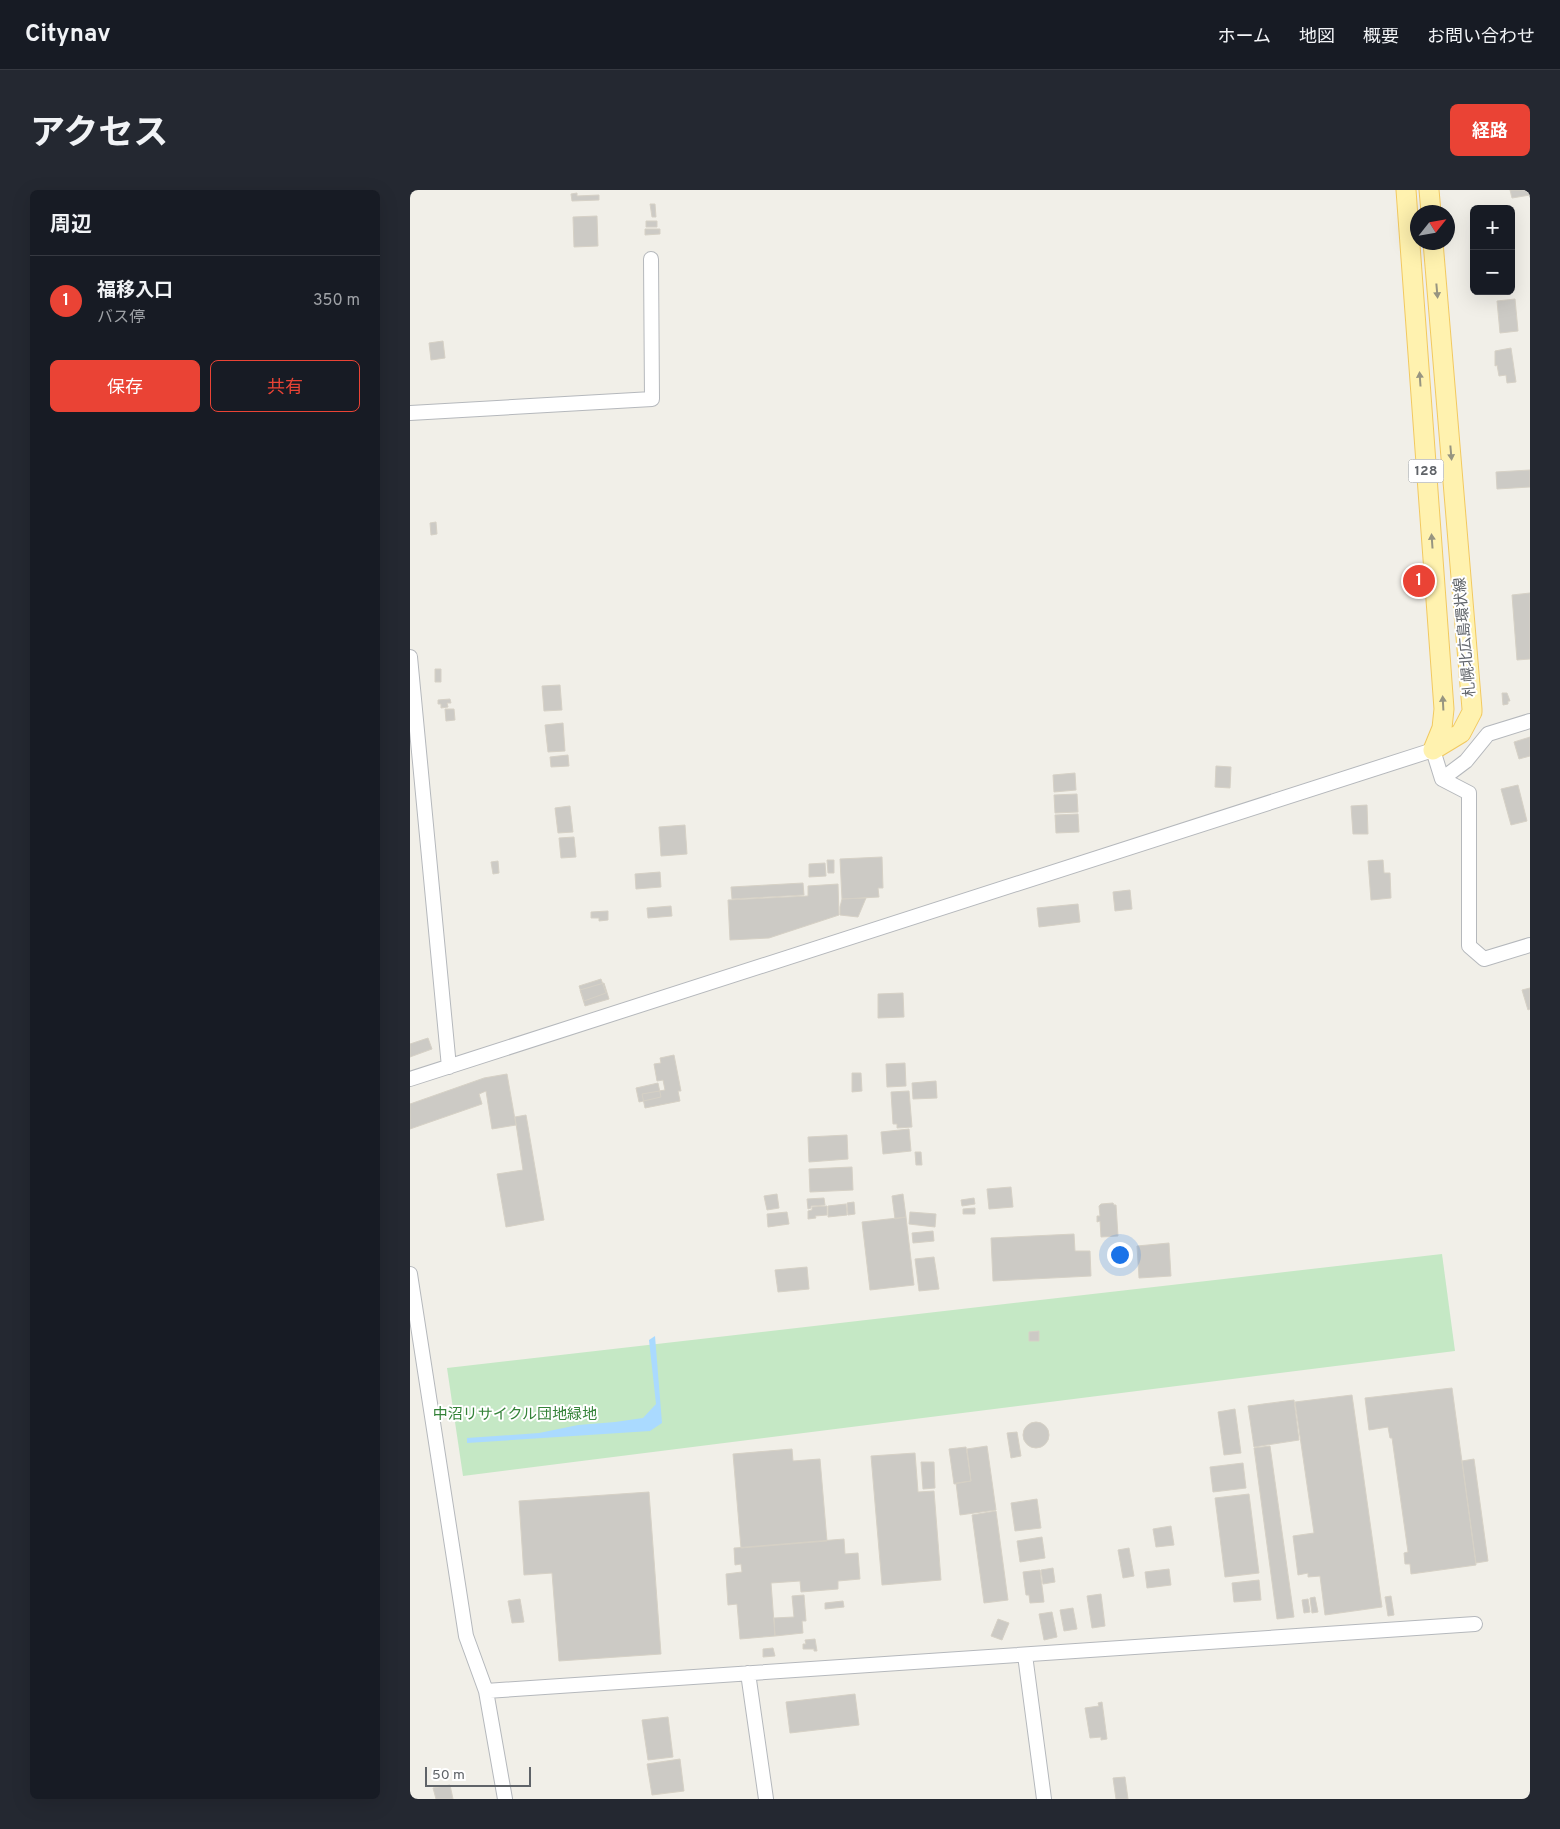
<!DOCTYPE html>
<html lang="ja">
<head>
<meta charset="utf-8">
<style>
	body { margin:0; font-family:Overpass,"Noto Sans JP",sans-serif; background:#242831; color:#f1f3f6 }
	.controls { position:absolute; right:15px; top:15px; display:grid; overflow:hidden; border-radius:8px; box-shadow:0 5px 20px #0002 }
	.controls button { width:45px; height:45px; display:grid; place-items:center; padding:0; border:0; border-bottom:1px solid #363941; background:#171b24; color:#f1f3f6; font:25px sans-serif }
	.compass { position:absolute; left:1000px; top:15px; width:45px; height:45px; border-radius:50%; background:#171b24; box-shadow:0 5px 20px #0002; rotate:59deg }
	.scale { position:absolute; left:15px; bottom:12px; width:106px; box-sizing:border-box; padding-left:5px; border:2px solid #5f6368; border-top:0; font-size:14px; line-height:18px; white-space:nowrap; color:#5f6368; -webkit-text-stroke:4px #fff; paint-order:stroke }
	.you { position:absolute; left:709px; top:1064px; width:18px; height:18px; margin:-12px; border:4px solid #fff; border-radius:50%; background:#1a73e8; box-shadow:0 0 0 8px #1a73e833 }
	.badge { display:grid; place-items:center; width:32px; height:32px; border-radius:50%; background:#ea4335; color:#fff; font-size:16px; font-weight:700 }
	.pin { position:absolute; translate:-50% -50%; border:2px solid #fff; box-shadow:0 1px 5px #0006 }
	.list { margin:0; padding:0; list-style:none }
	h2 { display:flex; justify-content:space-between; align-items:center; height:65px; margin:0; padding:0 20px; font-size:21px }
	h2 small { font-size:16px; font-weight:400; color:#9ea1a6 }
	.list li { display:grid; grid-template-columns:32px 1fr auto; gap:15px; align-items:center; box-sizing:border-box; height:90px; padding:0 20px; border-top:1px solid #363941 }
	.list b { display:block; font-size:19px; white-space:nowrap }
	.list p { margin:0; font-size:16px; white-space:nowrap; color:#9ea1a6 }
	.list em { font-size:16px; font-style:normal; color:#9ea1a6 }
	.actions { display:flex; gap:10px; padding:15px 20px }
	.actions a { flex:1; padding:11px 0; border:1px solid #ea4335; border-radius:8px; text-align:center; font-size:18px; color:#ea4335 }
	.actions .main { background:#ea4335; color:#fff }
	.map { position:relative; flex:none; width:1120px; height:1609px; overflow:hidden; border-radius:8px }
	header { display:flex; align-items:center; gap:30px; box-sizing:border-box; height:70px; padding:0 25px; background:#171b24; border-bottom:1px solid #363941 }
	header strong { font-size:24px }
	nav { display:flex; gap:28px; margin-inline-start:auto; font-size:18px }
	.intro { display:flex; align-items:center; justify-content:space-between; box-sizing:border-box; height:120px; padding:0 30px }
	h1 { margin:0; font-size:35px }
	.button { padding:12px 22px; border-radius:8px; background:#ea4335; color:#fff; font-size:18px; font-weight:700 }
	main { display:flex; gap:30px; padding:0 30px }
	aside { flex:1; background:#171b24; border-radius:8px; box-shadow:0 5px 20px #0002 }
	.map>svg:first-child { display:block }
	.green { fill:#c5e8c5 }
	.water { fill:#aadaff }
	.building { fill:#cccac5; stroke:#d6d1c6 }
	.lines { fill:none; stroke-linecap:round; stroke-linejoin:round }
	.minor-casing { stroke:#b5b8bc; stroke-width:16 }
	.major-casing { stroke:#f2c960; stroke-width:21 }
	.minor { stroke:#fff; stroke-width:14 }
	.major { stroke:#fff2af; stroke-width:19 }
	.oneway { fill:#979581 }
	.labels { text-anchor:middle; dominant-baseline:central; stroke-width:4; stroke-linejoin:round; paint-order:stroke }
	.shield { fill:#fff; stroke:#8f9295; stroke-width:1 }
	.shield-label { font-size:14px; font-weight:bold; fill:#5f6368 }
	.street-label { font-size:15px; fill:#5f6368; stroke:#fff }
	.park-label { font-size:15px; fill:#348238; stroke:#fff }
</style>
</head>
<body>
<header>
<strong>Citynav</strong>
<nav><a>ホーム</a><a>地図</a><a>概要</a><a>お問い合わせ</a></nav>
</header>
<div class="intro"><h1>アクセス</h1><a class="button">経路</a></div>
<main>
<aside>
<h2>周辺<small></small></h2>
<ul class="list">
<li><span class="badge">1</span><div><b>福移入口</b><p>バス停</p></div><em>350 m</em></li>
</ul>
<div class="actions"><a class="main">保存</a><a>共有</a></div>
</aside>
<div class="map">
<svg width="1120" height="1609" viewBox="0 0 1120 1609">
	<rect width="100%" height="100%" fill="#f1efe8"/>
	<path class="green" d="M1032,1064L1045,1161L53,1286L37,1178Z"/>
	<path class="water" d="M245,1146L252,1233L240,1241L57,1253V1248L129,1243L168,1235L205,1232L233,1228L246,1214L239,1150Z"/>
	<path class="building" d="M1100,0H1119L1120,5L1102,8Z
		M167,3V6L189,5V10L162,11L161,4Z
		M240,14H245L246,27H242Z
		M187,26L188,56L164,57L163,27Z
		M236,31H247V37H236Z
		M235,39H250V44L235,45Z
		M1105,109L1108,141L1090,143L1087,111Z
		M33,151L35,168L21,170L19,153Z
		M1101,158L1106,192L1097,193L1096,185L1089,186L1087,175L1085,176V161Z
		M1120,280V297L1087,299L1086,282Z
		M26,332L27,344L21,345L20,333Z
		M1120,403V469L1107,470L1102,405Z
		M25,479H31V492H25Z
		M150,495L152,520L134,521L132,496Z
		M1092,503H1097L1100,511H1098V514L1093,515Z
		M40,509L41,513H37L38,517L31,518V514H28V510Z
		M35,519H44L45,530L36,531Z
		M153,533L155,561L138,562L135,535Z
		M1120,547V566L1109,569L1104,552Z
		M158,565L159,576L141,577L140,567Z
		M806,576L821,577L820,598L805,597Z
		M665,583L666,600L644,602L643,585Z
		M1108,595L1117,631L1101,635L1091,599Z
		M667,604L668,622L645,623L644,605Z
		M957,615L958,644H943L941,616Z
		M160,616L163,642L148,643L145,618Z
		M668,624L669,642L646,643L645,625Z
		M275,635L277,664L251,666L249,637Z
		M164,647L166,667L151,668L149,648Z
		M472,667L473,698H468L469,707L432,709L430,669Z
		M417,670H424V683H418Z
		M973,670L974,683H980L981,708L961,710L958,671Z
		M88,671L89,683L83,684L81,672Z
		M415,673L416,686L399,687V674Z
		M250,682L251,697L226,699L225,684Z
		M393,693L394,705L322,709L321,697Z
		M428,694L429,725L359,748L320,750L318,710L398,706V696Z
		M720,700L722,719L705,721L703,702Z
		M456,708L448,727L430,725V717L432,709Z
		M668,714L670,732L629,737L627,718Z
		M261,716L262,726L238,728L237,718Z
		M198,721V730L189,731V728H181V722Z
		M191,789L196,803L174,811L169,796Z
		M194,793L199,809L175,816L170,800Z
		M1120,798V819L1118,820L1112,800Z
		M493,803L494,827L468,828V804Z
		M18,848L22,859L0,867V854Z
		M264,865L271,901H268L270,911L235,918L232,904L255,900L253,890L247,891L244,874L251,873L250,868Z
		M495,873L496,896L477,897L476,874Z
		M442,883H451L452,901L442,902Z
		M97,884L106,935L82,939L76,901L69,904L72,914L0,939V914L74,888Z
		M526,891L527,908L503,909L502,893Z
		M248,893L251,907L229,912L226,898Z
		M499,901L502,937L487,938V934H483L481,902Z
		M116,925L134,1030L96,1037L87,984L113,980L105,927Z
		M499,939L501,961L473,964L471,942Z
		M437,945L438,969L399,972L398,947Z
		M505,962H511L512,975H506Z
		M442,977L443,1000L400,1002L399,979Z
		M601,997L603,1017L579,1019L577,999Z
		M367,1004L369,1018L357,1020L354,1006Z
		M493,1004L496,1027L485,1029L482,1006Z
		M414,1008L415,1015L401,1016V1018L398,1019L397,1009Z
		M564,1008L565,1014L552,1016L551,1010Z
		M444,1012L445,1024L438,1025L437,1013Z
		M703,1013L704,1015H706L708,1046L691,1047L690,1031L687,1032V1026H690L689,1016L691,1014Z
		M436,1014L437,1025L418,1027V1016Z
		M417,1016V1025L405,1026L406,1028L398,1029V1021L402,1020V1017Z
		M565,1018V1024H553V1019Z
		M377,1022L379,1034L358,1037L357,1024Z
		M500,1022L526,1024L525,1037L499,1034Z
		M496,1027L504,1095L460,1100L452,1032Z
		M523,1041L524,1051L503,1053L502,1043Z
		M664,1044L665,1061H680L681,1086L583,1091L581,1048Z
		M759,1053L761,1086L729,1088L727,1056Z
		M524,1067L529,1099L509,1101L505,1069Z
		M397,1077L399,1099L368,1102L365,1080Z
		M629,1141V1151H619V1142Z
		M1042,1198L1066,1375L1001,1384L1000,1374H995L994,1363L998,1362L982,1248H980L978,1237L959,1240L955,1208Z
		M942,1205L972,1417L915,1425L910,1386L898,1387V1383L888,1385L883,1346L904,1343L885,1212Z
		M884,1210L889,1250L844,1257L838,1216Z
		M825,1219L831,1263L814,1265L808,1222Z
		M613 1245a13 13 0 1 1 26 0a13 13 0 1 1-26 0Z
		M607,1242L611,1266L601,1268L597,1243Z
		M577,1256L586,1320L550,1325L546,1293L561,1291L557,1259Z
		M860,1256L884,1427L867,1429L844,1258Z
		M556,1257L561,1291L544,1294L539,1259Z
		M382,1259L383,1271L410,1269L417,1351L331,1358L323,1264Z
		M505,1263L508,1302L524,1301L531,1390L472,1395L461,1266Z
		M1064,1269L1078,1371L1066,1373L1052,1271Z
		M511,1272H524L525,1298L513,1299Z
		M833,1273L836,1298L803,1302L800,1277Z
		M239,1302L251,1464L149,1471L142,1383L114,1385L109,1311Z
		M839,1304L849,1383L815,1387L805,1308Z
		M627,1309L631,1338L605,1341L601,1313Z
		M586,1321L598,1410L574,1413L562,1325Z
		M761,1336L764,1355L746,1357L743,1339Z
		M632,1347L635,1368L610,1372L607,1351Z
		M434,1349L435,1364L448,1363L450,1389L428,1391V1399L391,1402L390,1391L361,1393L365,1446L330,1449L327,1414L318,1415L316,1384L332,1382L331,1374L325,1375L324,1358Z
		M719,1358L724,1386L713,1388L708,1360Z
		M643,1378L645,1392L633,1394L631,1380Z
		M759,1379L761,1395L737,1398L735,1382Z
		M630,1380L634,1412L620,1413L619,1405H616L613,1382Z
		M849,1390L851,1410L824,1412L822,1393Z
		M691,1404L695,1436L682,1438L677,1406Z
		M394,1405L396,1431H392L393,1443L365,1446L364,1428L384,1427L382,1406Z
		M981,1406L984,1425L978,1426L975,1407Z
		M905,1407L908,1422L902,1423L900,1408Z
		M110,1409L114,1432L102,1433L98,1411Z
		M898,1409L900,1422L894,1423L892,1410Z
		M433,1411L434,1417L415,1419V1413Z
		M663,1418L667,1439L654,1441L650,1420Z
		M642,1422L647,1447L634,1450L629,1424Z
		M588,1429L599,1433L592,1450L581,1446Z
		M405,1449L407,1461H404V1459H393V1454H396L395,1450Z
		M363,1458L365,1466L353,1467V1459Z
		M445,1504L449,1535L380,1543L376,1512Z
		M692,1512L697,1549L691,1550V1547L680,1548L675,1518L689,1516L688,1513Z
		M258,1527L263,1567L238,1570L232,1530Z
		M270,1569L274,1601L242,1605L237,1574Z
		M715,1587L718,1609H706L703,1588Z
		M40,1595L43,1609H26L23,1598Z"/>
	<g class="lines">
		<g class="minor-casing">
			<path id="minor" d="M0,223L242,209L241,69
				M0,467L39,877
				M1032,589L1056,571L1078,544L1120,531
				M0,889L1023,560L1032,589L1059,603V756L1074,769L1120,755
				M0,1084L56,1446L76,1501L95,1609
				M615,1465L634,1609
				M338,1483L356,1609
				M76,1501L1065,1434"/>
		</g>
		<g class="major-casing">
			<path id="major" d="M996,0L1034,519L1032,538L1023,560
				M1019,0L1021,22
				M1023,560L1051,543L1062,522V519L1023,52"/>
		</g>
		<use href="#minor" class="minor"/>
		<use href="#major" class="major"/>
	</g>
	<defs><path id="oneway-solid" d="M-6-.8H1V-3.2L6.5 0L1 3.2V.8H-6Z" transform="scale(1.25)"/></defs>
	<g class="oneway">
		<use href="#oneway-solid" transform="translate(1027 101) rotate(85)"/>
		<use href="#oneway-solid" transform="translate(1010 189) rotate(-94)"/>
		<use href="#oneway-solid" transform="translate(1041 263) rotate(85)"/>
		<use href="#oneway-solid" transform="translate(1022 351) rotate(-94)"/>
		<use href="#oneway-solid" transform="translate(1033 513) rotate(-93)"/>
	</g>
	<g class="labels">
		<rect class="shield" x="998.5" y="269.5" width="35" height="23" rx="4"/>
		<g class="shield-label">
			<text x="1016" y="281">128</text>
		</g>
		<g class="street-label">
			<text transform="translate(1056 447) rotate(-95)">札幌北広島環状線</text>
		</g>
		<g class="park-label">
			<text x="105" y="1225">中沼リサイクル団地緑地</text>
		</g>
	</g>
</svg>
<div class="controls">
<button>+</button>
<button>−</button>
</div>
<svg class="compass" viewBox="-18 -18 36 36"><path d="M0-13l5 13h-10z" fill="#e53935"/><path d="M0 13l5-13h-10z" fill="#9ea1a6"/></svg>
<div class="scale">50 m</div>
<div class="you"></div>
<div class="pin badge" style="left:1009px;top:391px">1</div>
</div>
</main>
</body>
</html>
